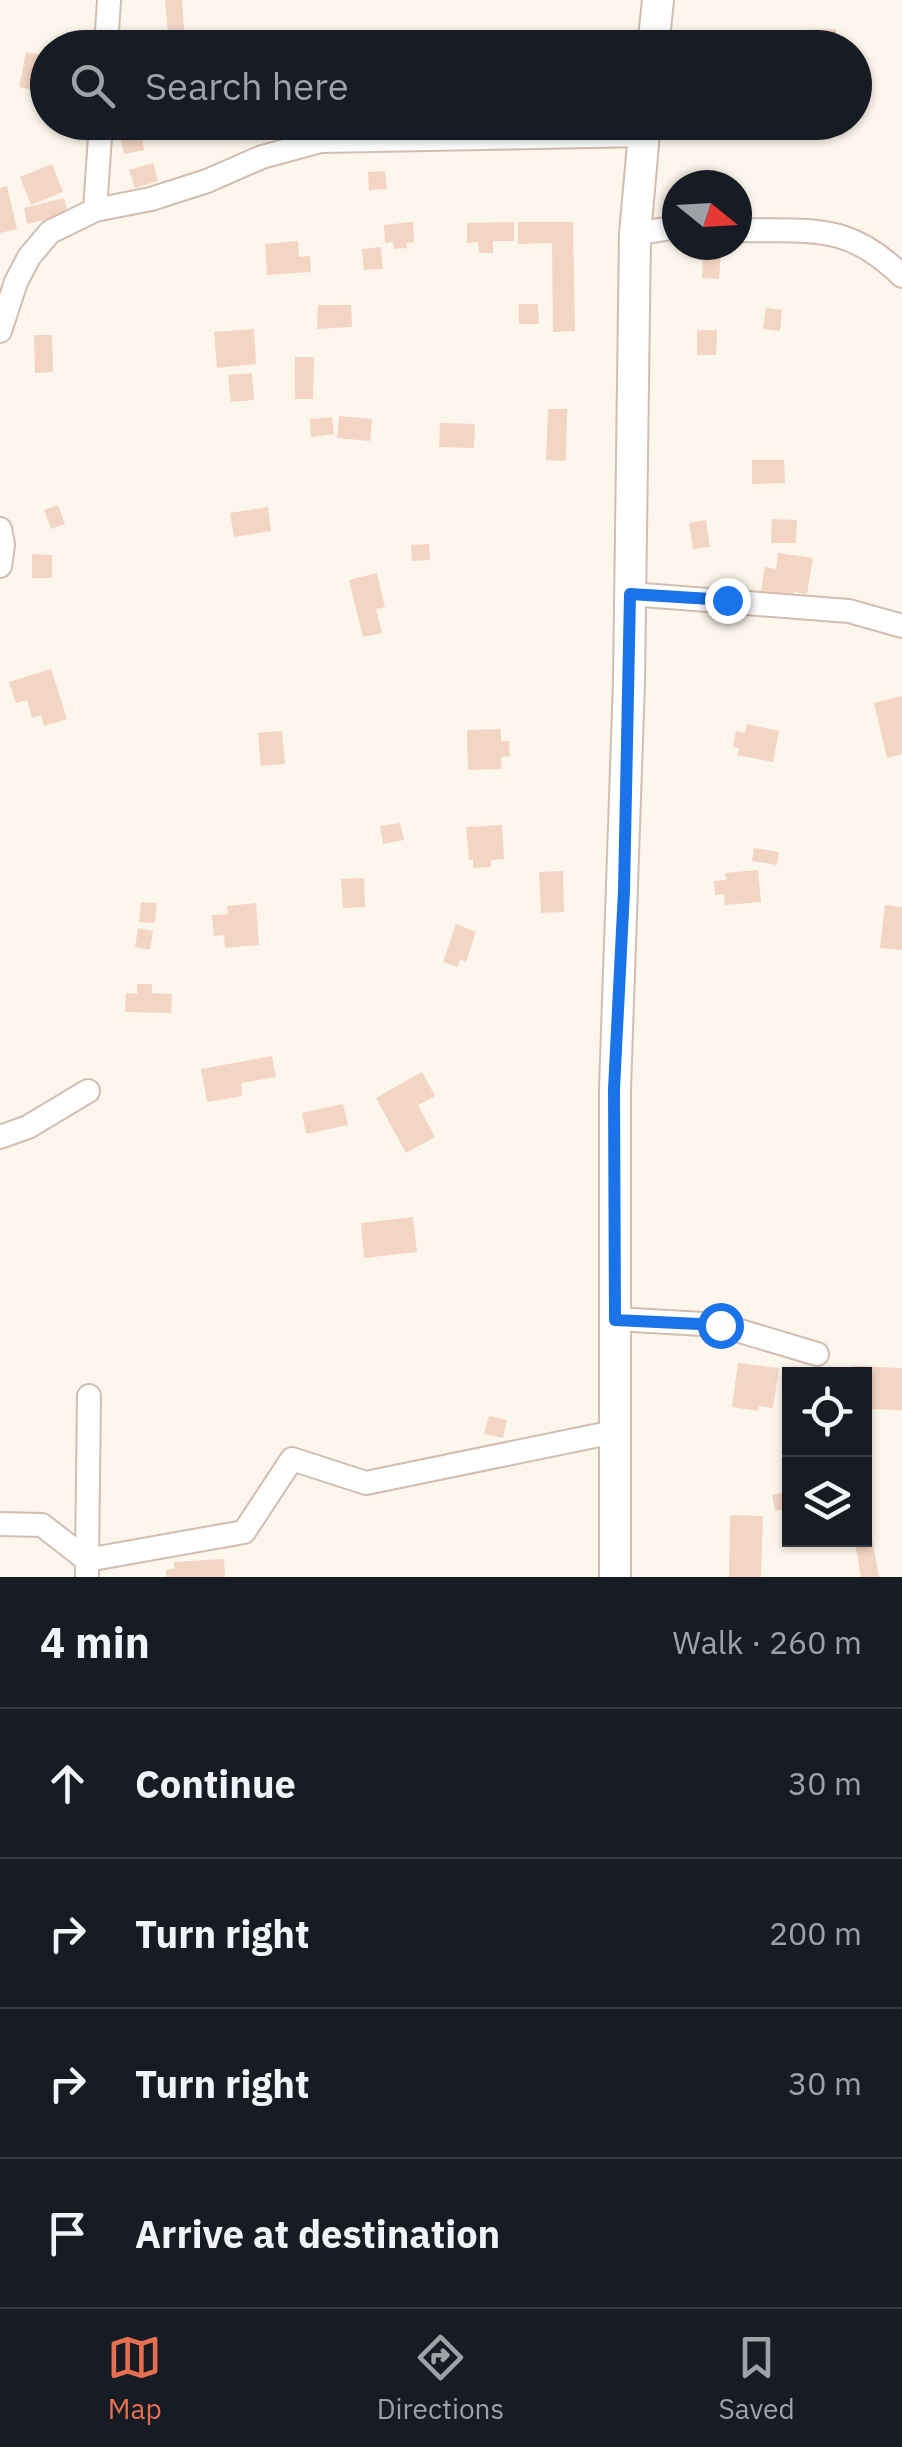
<!DOCTYPE html>
<html lang="en">
<head>
<meta charset="utf-8">
<style>
	body { margin:0; font-family:"IBM Plex Sans",sans-serif; background:#242831; color:#f1f3f6 }
	.controls { position:absolute; right:30px; bottom:30px; display:grid; overflow:hidden; border-radius:0px; box-shadow:0 2px 8px #0004 }
	.controls button { width:90px; height:90px; display:grid; place-items:center; padding:0; border:0; border-bottom:2px solid #363941; background:#171b24; color:#f1f3f6; font:50px sans-serif }
	.compass { position:absolute; left:662px; top:170px; width:90px; height:90px; border-radius:50%; background:#171b24; box-shadow:0 2px 8px #0004; rotate:108deg }
	.stop { position:absolute; width:30px; height:30px; margin:-22px; border:8px solid #1a73e8; border-radius:50%; background:#fff }
	.stop.end { background:#1a73e8; border-color:#fff; box-shadow:0 2px 10px #0008 }
	.list { margin:0; padding:0; list-style:none }
	h2 { display:flex; justify-content:space-between; align-items:center; height:130px; margin:0; padding:0 40px; font-size:42px }
	h2 small { font-size:32px; font-weight:400; color:#9ea1a6 }
	.list li { display:grid; grid-template-columns:65px 1fr auto; gap:30px; align-items:center; box-sizing:border-box; height:150px; padding:0 40px; border-top:2px solid #363941 }
	.list b { display:block; font-size:38px; white-space:nowrap }
	.list em { font-size:32px; font-style:normal; color:#9ea1a6 }
	.icon { flex:none; width:55px; height:55px; fill:none; stroke:currentColor; stroke-width:2; stroke-linecap:round; stroke-linejoin:round }
	.map { position:relative; flex:none; width:902px; height:1577px; overflow:hidden }
	.search { position:absolute; background:#171b24; box-shadow:0 2px 8px #0004; left:30px; right:30px; top:30px; height:110px; display:flex; align-items:center; gap:25px; box-sizing:border-box; padding:0 35px; border-radius:55px; color:#9ea1a6; font-size:38px }
	.sheet { height:730px; background:#171b24 }
	nav { display:flex; justify-content:space-around; align-items:center; box-sizing:border-box; height:140px; border-top:2px solid #363941; background:#171b24; font-size:28px; color:#9ea1a6 }
	nav a { display:grid; justify-items:center; gap:5px }
	nav .on { color:#e76f51 }
	.map>svg:first-child { display:block }
	.building { fill:#f3d5c3 }
	.lines { fill:none; stroke-linecap:round; stroke-linejoin:round }
	.minor-casing { stroke:#d1beb0; stroke-width:26 }
	.tertiary-casing { stroke:#d1beb0; stroke-width:34 }
	.minor { stroke:#fff; stroke-width:22 }
	.tertiary { stroke:#fff; stroke-width:30 }
	.route { stroke:#1a73e8; stroke-width:12 }
</style>
</head>
<body>
<div class="map">
<svg width="902" height="1577" viewBox="0 0 902 1577">
	<rect width="100%" height="100%" fill="#fdf6ec"/>
	<path class="building" d="M165,0H182L185,44L169,45Z
		M836,29V48H801V30Z
		M44,46H48V93L19,87L26,52L42,55Z
		M142,136L144,150L124,154L121,140Z
		M153,163L158,181L135,188L129,170Z
		M52,164L63,192L31,205L20,177Z
		M385,171L387,189L369,190L368,172Z
		M7,186L17,229L0,233V188Z
		M64,198L68,214L27,224L24,208Z
		M413,222L414,242L406,243L407,248L394,249L393,242L385,243L384,225Z
		M514,222V241H493V253H479L478,242L467,243V223Z
		M518,222H573L575,331L553,332L552,243L518,244Z
		M298,241L299,257L310,256L311,272L267,275L265,244Z
		M381,247L383,269L364,270L362,249Z
		M703,252L721,253L719,279L702,278Z
		M519,304H538L539,324H519Z
		M318,305H351L352,327L317,329Z
		M766,308L782,310L780,331L763,329Z
		M254,329L256,364L217,368L214,332Z
		M697,330H717L716,355H697Z
		M34,335H52L53,372L35,373Z
		M295,357H314L313,399H295Z
		M252,373L254,400L231,402L228,375Z
		M548,409H567L566,461L546,460Z
		M339,416L372,419L370,441L337,438Z
		M332,417L334,434L311,437L310,419Z
		M440,423L475,424L474,448L439,447Z
		M752,460H784L785,483L752,484Z
		M58,505L65,524L51,529L44,510Z
		M268,507L271,531L234,537L230,513Z
		M772,519L797,520L796,543H771Z
		M706,520L710,547L693,549L689,523Z
		M429,544L430,560L412,561L411,545Z
		M778,553L813,558L807,594L794,592L793,601L760,596L765,567L776,569Z
		M32,554L52,555V578H32Z
		M377,573L385,607L376,609L382,633L363,637L349,580Z
		M51,669L67,719L44,726L41,715L32,718L27,700L16,703L9,682Z
		M902,696V754L887,758L874,703Z
		M747,724L779,731L773,762L737,755L739,748L733,747L736,731L745,733Z
		M501,729V741H509L510,756L501,757L502,769L468,770L467,730Z
		M282,731L285,764L261,766L258,733Z
		M400,823L404,840L383,844L380,826Z
		M502,825L504,859L491,860V867L473,868V859L469,860L466,827Z
		M754,848L779,852L777,865L752,861Z
		M758,870L761,902L725,905L724,894L715,895L714,881L726,880L725,873Z
		M563,871L564,912L541,913L539,872Z
		M364,878L365,907L343,908L341,879Z
		M141,902L157,903L155,923L139,922Z
		M256,903L259,945L225,948L224,935L214,936L212,915L228,914L227,906Z
		M885,905L902,907V950L880,948Z
		M456,924L476,932L466,962L460,959L458,967L443,962Z
		M138,928L153,931L150,950L135,947Z
		M137,984H152V993L172,994L171,1013L125,1012L126,993L137,994Z
		M272,1056L276,1077L241,1083L242,1096L207,1102L201,1069Z
		M422,1072L435,1096L418,1105L435,1137L406,1153L376,1098Z
		M343,1104L348,1125L306,1134L302,1113Z
		M413,1217L417,1252L364,1258L361,1223Z
		M738,1363L779,1368L773,1408L759,1406L758,1411L732,1407Z
		M853,1366L902,1368V1410L864,1409V1374H853Z
		M489,1416L507,1420L503,1438L484,1434Z
		M788,1492L790,1509L775,1511L772,1495Z
		M730,1515L763,1516L761,1577H729Z
		M872,1539L879,1577H861L855,1542Z
		M224,1559L225,1577H166V1570L174,1569V1562Z"/>
	<g class="lines">
		<g class="minor-casing">
			<path id="minor" d="M106,48L109,0
				M95,210L101,122
				M737,230C810,232 846,221 902,276
				M635,234L677,227
				M0,331L16,282L29,257L50,232L95,210L151,199L207,181L262,157L321,141L644,135
				M0,529L3,545L0,566
				M630,594L849,611L902,626
				M0,1137L28,1127L88,1091
				M615,1319L720,1325L817,1354
				M89,1396L87,1560L244,1532L292,1459L366,1483L614,1432
				M0,1524L42,1525L87,1560V1577"/>
		</g>
		<g class="tertiary-casing">
			<path id="tertiary" d="M653,48L658,0
				M615,1577V1089L629,681L635,234L645,122"/>
		</g>
		<use href="#minor" class="minor"/>
		<use href="#tertiary" class="tertiary"/>
	</g>
	<g class="lines">
		<path class="route" d="M720,1325L615,1320L614,1089L624,891L630,594L727,600"/>
	</g>
</svg>
<div class="controls">
<button><svg class="icon" aria-label="locate" viewBox="0 0 24 24"><circle cx="12" cy="12" r="6"/><path d="M12 2v4M12 18v4M2 12h4M18 12h4"/></svg></button>
<button><svg class="icon" aria-label="layers" viewBox="0 0 24 24"><path d="M12 4l9 5-9 5-9-5zM3 14l9 5 9-5"/></svg></button>
</div>
<svg class="compass" viewBox="-18 -18 36 36"><path d="M0-13l5 13h-10z" fill="#e53935"/><path d="M0 13l5-13h-10z" fill="#9ea1a6"/></svg>
<div class="stop" style="left:720px;top:1325px"></div>
<div class="stop end" style="left:727px;top:600px"></div>
<div class="search"><svg class="icon" aria-label="search" viewBox="0 0 24 24"><circle cx="10" cy="10" r="6"/><path d="M15 15l6 6"/></svg>Search here</div>
</div>
<section class="sheet">
<h2>4 min<small>Walk · 260 m</small></h2>
<ul class="list">
<li><svg class="icon" aria-label="ahead" viewBox="0 0 24 24"><path d="M12 20V5M6 11l6-6 6 6"/></svg><div><b>Continue</b></div><em>30 m</em></li>
<li><svg class="icon" aria-label="right" viewBox="0 0 24 24"><path d="M7 20v-9h11M14 6l5 5-5 5"/></svg><div><b>Turn right</b></div><em>200 m</em></li>
<li><svg class="icon" aria-label="right" viewBox="0 0 24 24"><path d="M7 20v-9h11M14 6l5 5-5 5"/></svg><div><b>Turn right</b></div><em>30 m</em></li>
<li><svg class="icon" aria-label="arrive" viewBox="0 0 24 24"><path d="M6 21V4h12l-3 4 3 4H6"/></svg><div><b>Arrive at destination</b></div></li>
</ul>
</section>
<nav>
<a class="on"><svg class="icon" aria-label="map" viewBox="0 0 24 24"><path d="M3 6l6-2 6 2 6-2v14l-6 2-6-2-6 2zM9 4v14M15 6v14"/></svg>Map</a>
<a><svg class="icon" aria-label="directions" viewBox="0 0 24 24"><path d="M12 3l9 9-9 9-9-9zM9 14v-3h6M13 9l2 2-2 2"/></svg>Directions</a>
<a><svg class="icon" aria-label="saved" viewBox="0 0 24 24"><path d="M7 4h10v16l-5-4-5 4z"/></svg>Saved</a>
</nav>
</body>
</html>
